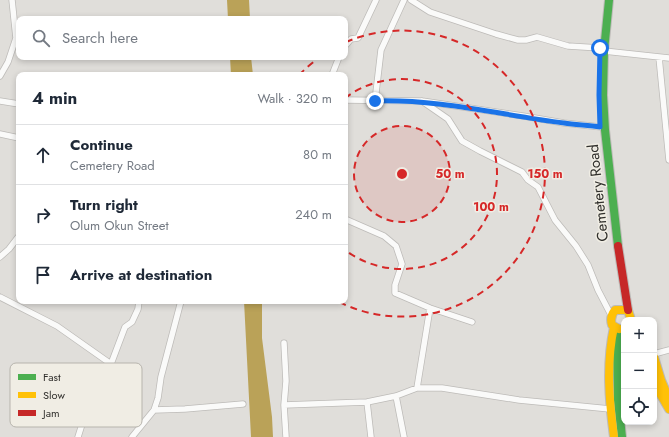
<!DOCTYPE html>
<html lang="en">
<head>
<meta charset="utf-8">
<style>
	body { margin:0; font-family:Jost,sans-serif; background:#f6f6f7; color:#1f2937 }
	.controls { position:absolute; right:12px; bottom:12px; display:grid; overflow:hidden; border-radius:8px; box-shadow:0 2px 6px #0003 }
	.controls button { width:36px; height:36px; display:grid; place-items:center; padding:0; border:0; border-bottom:1px solid #e0e1e3; background:#fff; color:#1f2937; font:20px sans-serif }
	.stop { position:absolute; width:12px; height:12px; margin:-9px; border:3px solid #1a73e8; border-radius:50%; background:#fff }
	.stop.end { background:#1a73e8; border-color:#fff; box-shadow:0 1px 4px #0008 }
	.list { margin:0; padding:0; list-style:none }
	h2 { display:flex; justify-content:space-between; align-items:center; height:52px; margin:0; padding:0 16px; font-size:17px }
	h2 small { font-size:13px; font-weight:400; color:#747a83 }
	.list li { display:grid; grid-template-columns:26px 1fr auto; gap:12px; align-items:center; box-sizing:border-box; height:60px; padding:0 16px; border-top:1px solid #e0e1e3 }
	.list b { display:block; font-size:15px; white-space:nowrap }
	.list p { margin:0; font-size:13px; white-space:nowrap; color:#747a83 }
	.list em { font-size:13px; font-style:normal; color:#747a83 }
	.icon { flex:none; width:22px; height:22px; fill:none; stroke:currentColor; stroke-width:2; stroke-linecap:round; stroke-linejoin:round }
	.map { position:relative; flex:none; width:669px; height:437px; overflow:hidden }
	.search { position:absolute; background:#fff; box-shadow:0 2px 6px #0003; left:16px; top:16px; width:332px; height:44px; display:flex; align-items:center; gap:10px; box-sizing:border-box; padding:0 14px; border-radius:8px; color:#747a83; font-size:15px }
	.panel { position:absolute; background:#fff; box-shadow:0 2px 6px #0003; left:16px; top:72px; width:332px; height:232px; border-radius:8px }
	.map>svg:first-child { display:block }
	.water { fill:#baa258 }
	.lines { fill:none; stroke-linecap:round; stroke-linejoin:round }
	.street-casing { stroke:#bdbbb8; stroke-width:7 }
	.fast-casing { stroke:#bdbbb8; stroke-width:10 }
	.slow-casing { stroke:#bdbbb8; stroke-width:10 }
	.jam-casing { stroke:#bdbbb8; stroke-width:10 }
	.street { stroke:#fafaf9; stroke-width:5.5 }
	.fast { stroke:#4caf50; stroke-width:8 }
	.slow { stroke:#ffc107; stroke-width:8 }
	.jam { stroke:#c62828; stroke-width:8 }
	.route { stroke:#1a73e8; stroke-width:5 }
	.ring { fill:none; stroke:#d62828; stroke-width:2; stroke-dasharray:7 5 }
	.labels { text-anchor:middle; dominant-baseline:central; stroke-width:3; stroke-linejoin:round; paint-order:stroke }
	.street-label { font-size:15px; fill:#31302d; stroke:#f0ede4 }
	.key { fill:#f0ede4; stroke:#b7b4ad; stroke-width:1 }
	.key-label { font-size:11px; fill:#31302d }
	.centre { fill:#d62828; stroke:#f0ede4; stroke-width:2 }
	.ring-label { font-size:12px; text-anchor:middle; font-weight:bold; fill:#d62828; stroke:#f0ede4; stroke-width:3; stroke-linejoin:round; paint-order:stroke }
</style>
</head>
<body>
<div class="map">
<svg width="669" height="437" viewBox="0 0 669 437">
	<rect width="100%" height="100%" fill="#e0deda"/>
	<path class="water" d="M227,0H249L250,19H228Z
		M230,57H251L253,75H231Z
		M244,301H262V338L272,417L273,437H251Z"/>
	<g class="lines">
		<g class="street-casing">
			<path id="street" d="M411,0L430,12L496,34L518,40H526L537,37L568,46L600,48
				M345,46L351,39L358,38L376,0
				M604,51L669,58
				M659,57L669,160
				M332,75L339,57
				M0,76L8,62L16,38L12,0
				M345,100L422,101L523,116L564,123L601,127
				M0,101L19,104
				M375,101L381,50L404,0
				M422,101L448,119L462,141L480,151L522,172L528,180L538,187L555,220L576,246L588,265L598,290L611,315
				M0,134L19,138
				M345,219L384,236L396,246L402,264L395,285V293L430,308L472,322
				M0,257L9,249L19,236
				M0,297L57,326L111,364
				M284,343L286,381L284,405L286,437
				M654,354L669,350
				M417,388L430,308
				M396,396L404,437
				M367,402L371,437
				M284,405L367,402L396,396L417,388H442L519,400L610,409
				M154,410L158,398L161,377L181,301
				M78,437L84,418L111,364L125,327L132,322L138,309L139,301
				M132,437L154,410L185,409L243,404"/>
		</g>
		<g class="fast-casing">
			<path id="fast" d="M609,0L604,51L603,95L605,130L618,246
				M622,329L617,344L618,400L622,437"/>
		</g>
		<g class="slow-casing">
			<path id="slow" d="M614,327C606,364 609,400 614,437
				M619,329L612,325C610,319 611,315 615,310H628L631,320
				M654,357L661,380L669,399
				M654,383L669,409"/>
		</g>
		<g class="jam-casing">
			<path id="jam" d="M618,246L628,310"/>
		</g>
		<use href="#street" class="street"/>
		<use href="#fast" class="fast"/>
		<use href="#slow" class="slow"/>
		<use href="#jam" class="jam"/>
	</g>
	<g class="lines">
		<path class="route" d="M375,101C439,99 501,115 564,123C576,125 588,125 600,127L599,95L600,48"/>
	</g>
	<circle cx="402" cy="174" r="48" fill="#d62828" fill-opacity=".12"/>
	<g class="ring">
		<circle cx="402" cy="174" r="48"/>
		<path d="M345 98A95 95 0 1 1 345 250"/>
		<path d="M299 75A143 143 0 0 1 319 58M346 42A143 143 0 1 1 337 301"/>
	</g>
	<g class="labels">
		<g class="street-label">
			<text transform="translate(598 193) rotate(-96)">Cemetery Road</text>
		</g>
	</g>
	<rect x="10" y="363" width="132" height="64" rx="6" class="key"/>
	<rect x="18" y="374" width="18" height="6" fill="#4caf50"/>
	<rect x="18" y="392" width="18" height="6" fill="#ffc107"/>
	<rect x="18" y="410" width="18" height="6" fill="#c62828"/>
	<g class="key-label">
		<text x="43" y="381">Fast</text>
		<text x="43" y="399">Slow</text>
		<text x="43" y="417">Jam</text>
	</g>
	<circle cx="402" cy="174" r="6" class="centre"/>
	<g class="ring-label">
		<text x="450" y="178">50 m</text>
		<text x="545" y="178">150 m</text>
		<text x="491" y="211">100 m</text>
	</g>
</svg>
<div class="controls">
<button>+</button>
<button>−</button>
<button><svg class="icon" aria-label="locate" viewBox="0 0 24 24"><circle cx="12" cy="12" r="6"/><path d="M12 2v4M12 18v4M2 12h4M18 12h4"/></svg></button>
</div>
<div class="stop" style="left:600px;top:48px"></div>
<div class="stop end" style="left:375px;top:101px"></div>
<div class="search"><svg class="icon" aria-label="search" viewBox="0 0 24 24"><circle cx="10" cy="10" r="6"/><path d="M15 15l6 6"/></svg>Search here</div>
<section class="panel">
<h2>4 min<small>Walk · 320 m</small></h2>
<ul class="list">
<li><svg class="icon" aria-label="ahead" viewBox="0 0 24 24"><path d="M12 20V5M6 11l6-6 6 6"/></svg><div><b>Continue</b><p>Cemetery Road</p></div><em>80 m</em></li>
<li><svg class="icon" aria-label="right" viewBox="0 0 24 24"><path d="M7 20v-9h11M14 6l5 5-5 5"/></svg><div><b>Turn right</b><p>Olum Okun Street</p></div><em>240 m</em></li>
<li><svg class="icon" aria-label="arrive" viewBox="0 0 24 24"><path d="M6 21V4h12l-3 4 3 4H6"/></svg><div><b>Arrive at destination</b></div></li>
</ul>
</section>
</div>
</body>
</html>
